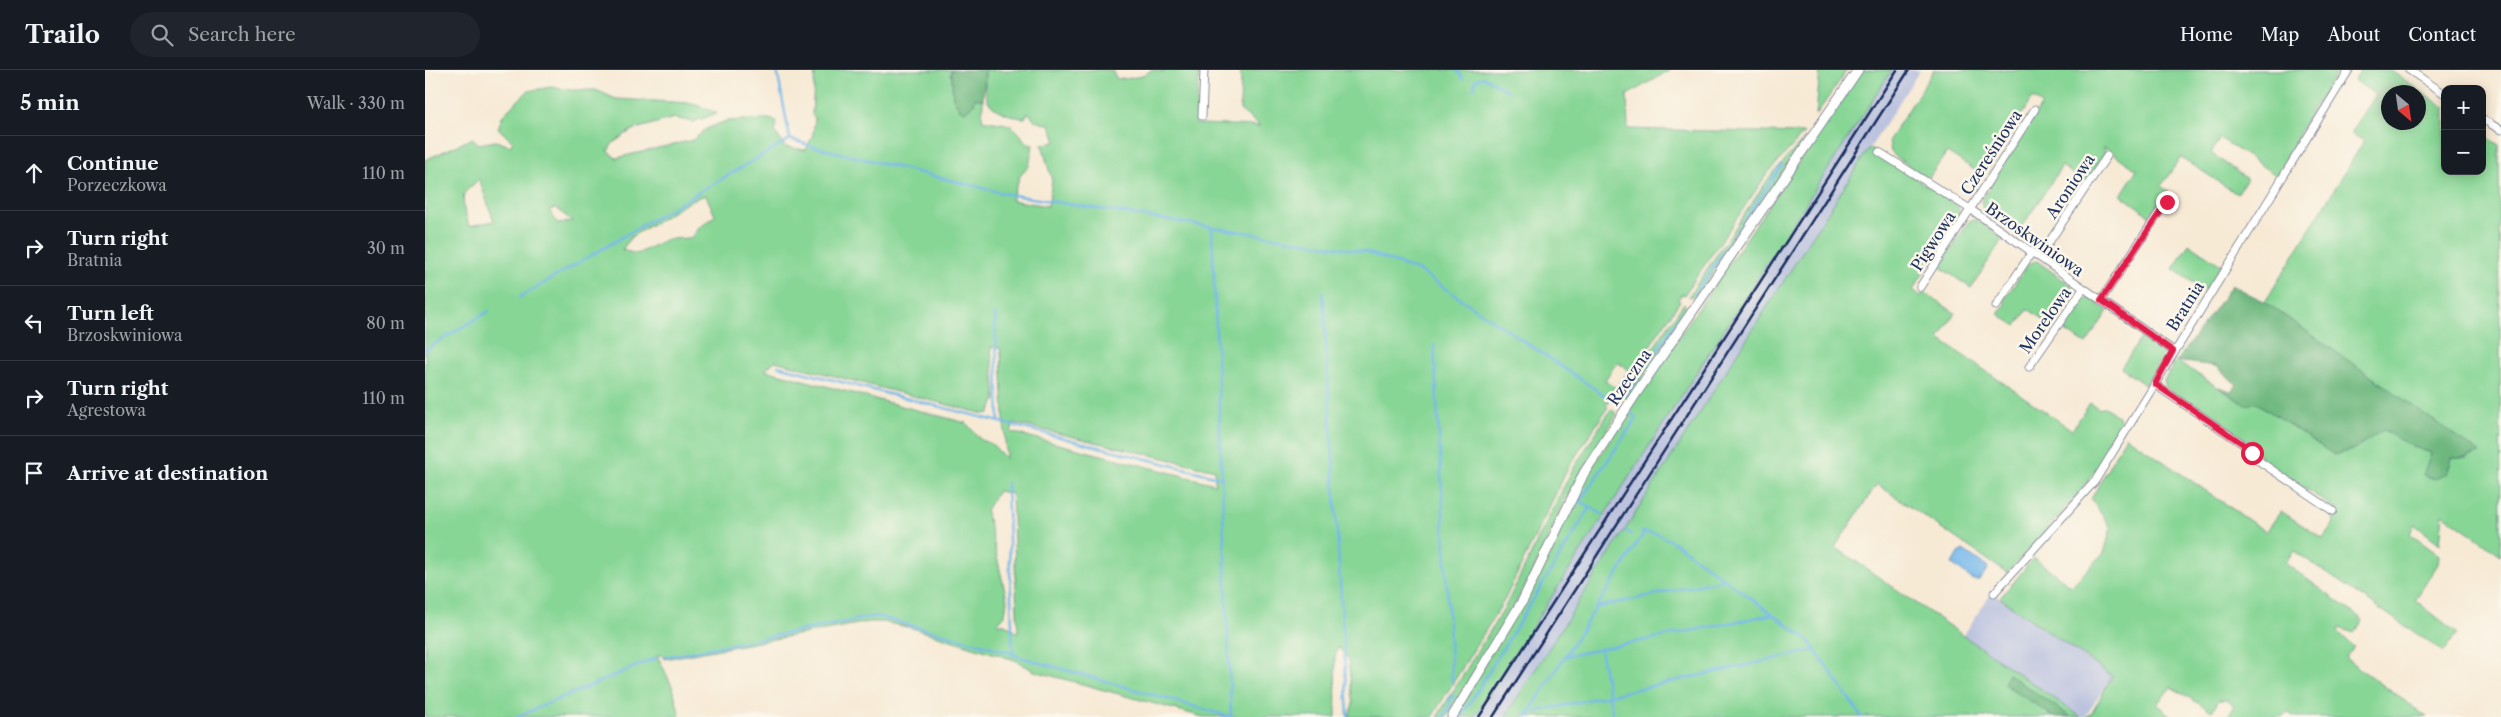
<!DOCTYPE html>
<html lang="en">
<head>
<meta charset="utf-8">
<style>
	body { margin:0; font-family:"Libre Caslon Text",serif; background:#20242c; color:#f1f3f6 }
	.controls { position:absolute; right:15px; top:15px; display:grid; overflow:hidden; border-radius:10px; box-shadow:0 2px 12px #0003 }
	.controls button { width:45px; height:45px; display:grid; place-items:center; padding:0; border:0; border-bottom:1px solid #363941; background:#171b24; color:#f1f3f6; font:25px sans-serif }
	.compass { position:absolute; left:1956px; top:15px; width:45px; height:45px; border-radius:50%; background:#171b24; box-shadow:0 2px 12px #0003; rotate:151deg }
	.stop { position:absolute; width:15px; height:15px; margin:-11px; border:4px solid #e11d48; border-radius:50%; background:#fff }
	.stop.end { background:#e11d48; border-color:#fff; box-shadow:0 1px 5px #0008 }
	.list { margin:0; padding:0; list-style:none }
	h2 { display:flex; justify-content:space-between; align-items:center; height:65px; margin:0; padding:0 20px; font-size:21px }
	h2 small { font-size:16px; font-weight:400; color:#9ea1a6 }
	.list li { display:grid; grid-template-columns:32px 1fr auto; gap:15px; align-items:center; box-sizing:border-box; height:75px; padding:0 20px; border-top:1px solid #363941 }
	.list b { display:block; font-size:19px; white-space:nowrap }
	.list p { margin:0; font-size:16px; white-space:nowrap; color:#9ea1a6 }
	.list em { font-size:16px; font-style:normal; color:#9ea1a6 }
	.icon { flex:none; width:28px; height:28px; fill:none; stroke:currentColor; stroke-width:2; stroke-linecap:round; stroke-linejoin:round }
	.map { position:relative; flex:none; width:2076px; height:647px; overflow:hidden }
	header { display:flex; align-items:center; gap:30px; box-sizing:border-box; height:70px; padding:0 25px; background:#171b24; border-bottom:1px solid #363941 }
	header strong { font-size:24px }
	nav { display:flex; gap:28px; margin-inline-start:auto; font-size:18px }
	.search { width:350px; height:45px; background:#20242c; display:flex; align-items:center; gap:12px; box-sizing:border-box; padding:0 18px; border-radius:28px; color:#9ea1a6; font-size:19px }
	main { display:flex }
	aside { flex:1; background:#171b24 }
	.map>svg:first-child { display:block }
	.industrial { fill:#bcc3de }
	.green { fill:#87d695; stroke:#51827a; fill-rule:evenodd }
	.forest { fill:#6db77e; stroke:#44736e }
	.water { fill:#74b7ea; stroke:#4873a4 }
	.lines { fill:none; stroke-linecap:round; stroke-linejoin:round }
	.stream { stroke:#74b7ea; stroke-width:2.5 }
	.minor-casing { stroke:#898c9a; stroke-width:9 }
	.tertiary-casing { stroke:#898c9a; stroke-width:11 }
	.minor { stroke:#fff; stroke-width:7 }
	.tertiary { stroke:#fff; stroke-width:9 }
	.rail { stroke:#1b2f5e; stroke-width:2.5 }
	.route { stroke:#e11d48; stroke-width:6 }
	.labels { text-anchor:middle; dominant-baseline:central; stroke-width:5; stroke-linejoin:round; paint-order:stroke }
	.street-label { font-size:16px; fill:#1b2f5e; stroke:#fbf7ec }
</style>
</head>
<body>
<header>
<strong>Trailo</strong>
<div class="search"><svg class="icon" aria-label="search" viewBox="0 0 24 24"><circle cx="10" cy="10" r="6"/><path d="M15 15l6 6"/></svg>Search here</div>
<nav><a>Home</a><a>Map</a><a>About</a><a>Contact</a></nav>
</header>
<main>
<aside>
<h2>5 min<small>Walk · 330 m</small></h2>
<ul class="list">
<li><svg class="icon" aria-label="ahead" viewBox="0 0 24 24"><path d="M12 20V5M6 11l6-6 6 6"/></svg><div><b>Continue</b><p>Porzeczkowa</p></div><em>110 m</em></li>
<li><svg class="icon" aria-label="right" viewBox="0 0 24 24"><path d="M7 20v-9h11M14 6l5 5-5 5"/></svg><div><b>Turn right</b><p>Bratnia</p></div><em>30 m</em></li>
<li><svg class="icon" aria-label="left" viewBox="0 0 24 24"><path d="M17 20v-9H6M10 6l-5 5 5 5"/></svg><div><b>Turn left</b><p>Brzoskwiniowa</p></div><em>80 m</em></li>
<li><svg class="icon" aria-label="right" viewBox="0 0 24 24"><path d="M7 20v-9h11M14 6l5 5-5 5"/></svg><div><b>Turn right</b><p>Agrestowa</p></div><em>110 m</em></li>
<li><svg class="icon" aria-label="arrive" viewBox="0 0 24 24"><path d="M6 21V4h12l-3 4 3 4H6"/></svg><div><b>Arrive at destination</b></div></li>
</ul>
</aside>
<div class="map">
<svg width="2076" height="647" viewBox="0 0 2076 647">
	<rect width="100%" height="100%" fill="#fbf7ec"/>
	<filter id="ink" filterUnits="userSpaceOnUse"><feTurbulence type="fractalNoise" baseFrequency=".02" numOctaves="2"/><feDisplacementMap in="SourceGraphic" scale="10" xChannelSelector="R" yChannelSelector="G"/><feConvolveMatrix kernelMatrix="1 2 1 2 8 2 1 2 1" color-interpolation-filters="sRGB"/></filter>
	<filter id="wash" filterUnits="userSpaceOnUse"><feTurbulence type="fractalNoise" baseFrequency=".0096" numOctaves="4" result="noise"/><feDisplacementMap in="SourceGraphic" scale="20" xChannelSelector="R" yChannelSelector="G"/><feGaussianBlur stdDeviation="1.12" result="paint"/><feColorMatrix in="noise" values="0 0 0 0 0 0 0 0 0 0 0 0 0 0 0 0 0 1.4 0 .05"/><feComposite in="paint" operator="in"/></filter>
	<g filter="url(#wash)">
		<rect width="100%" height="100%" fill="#f7ead5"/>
		<path class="industrial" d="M1467,0H1495L1080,647H1049Z
			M1567,522L1687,606L1660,647H1656L1538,566Z"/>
		<path class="green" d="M390,0H526L525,5L549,28L558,30L557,50C581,55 587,50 601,73L608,75L604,96L595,106L586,130L623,136L627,111L617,74L631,72L625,54C614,54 609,51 603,42L600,48H596C562,39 559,34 560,0H687L692,9C706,9 716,7 727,0L739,2L738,0H774L771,54L835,56L815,40L816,0H1245L1202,25L1203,59L1379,63L1342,104L1259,225L1257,224L1253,229L1255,231L1203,308L1199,307L1204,300L1192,292L1180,310L1191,318L1195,312L1197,316L1181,335L1183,337L1143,398L1080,529L1007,647H924L928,633L923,588L913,577L910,588L911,647H778L609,601L590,590L487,558L457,552H444L239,589L237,585H232L248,618L255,647H0V90L48,68L53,74L71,71L85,76L88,72L73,58L78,45L103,21L126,17L145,20H171L191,29L266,33L292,43L268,52L249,48L207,60L188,73L183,81L191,88L268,70L281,59L301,51L344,49L352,51L350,62L360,77L381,80L388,64L390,48L387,44ZM54,109L69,151L44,156L38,136L39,123ZM281,125L290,146L274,158L267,168L242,169L212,184L197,180L206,167L267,130ZM131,138L147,151L133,154L124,140ZM566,277L575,278L576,284L581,389L567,374L556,370L541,353L340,300L350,291L559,344L564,343L571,329ZM589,353L790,400V414L586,362ZM573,421L587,424L593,563L580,554H572L580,545L582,530L561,440Z
			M1395,0H1422L1391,45Z
			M1437,0H1467L1049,647H1031L1164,402L1220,316Z
			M1509,0H1914L1885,43L1852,106L1795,68L1786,83L1822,109L1812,124L1756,87L1736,116L1743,121L1725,146L1696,125L1712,100L1679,77L1680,84L1660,113L1637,96L1592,164L1558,140L1556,131L1617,34L1607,28L1559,106L1522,82L1503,109L1470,86L1466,82L1464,70Z
			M1936,0H1965L2020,38V101H2057V64L2074,75L2076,485L2018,444L2015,474L1989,454L1985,464L2014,485L2013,494L1990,530L2032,563L2019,582L1869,481L1860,493L1938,550L1929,563L1914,558L1913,562L1929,577L1920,588L2002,647H1870L1862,642L1857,647H1803L1809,637L1802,630H1794L1787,641L1746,617L1732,634L1748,647H1661L1667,643L1687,606L1575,528L1609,488L1646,516L1679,483L1686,458L1666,429L1701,366L1841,462L1856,441L1898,469L1909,453L1908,445L1911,439L1836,389L1828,370L1821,371L1741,318L1739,310L1752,291L1819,334L1832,333L1909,385L1927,380L1958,360L1986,376L2006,383L2022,404L2027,388H2041L2054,383L1840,232L1939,71L1926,63L1951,25L1929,10ZM1964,22H1994V52H1964Z
			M1381,67L1273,225L1263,227L1346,105Z
			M1444,78L1533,136L1535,145L1488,220L1496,226L1499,222L1530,243L1514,269L1647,360L1665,333L1675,339L1680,337L1694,347L1697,359C1668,414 1623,457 1582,503L1452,414L1410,477L1656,647H1646L1583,604L1627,647H1080Z
			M1551,150L1578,168L1546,218L1515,197L1544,151Z
			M1764,174L1796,195L1780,221L1748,199Z
			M1612,191L1647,216L1648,223L1626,255L1603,239L1591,256L1573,244L1580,235L1579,230L1604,193Z
			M1665,228L1683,241L1661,274L1637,259L1657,230Z
			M1259,233L1262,241L1203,329L1196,325Z
			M1718,265L1737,278L1738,287L1720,315L1696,298Z
			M1186,339L1192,344L1140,430L1107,503L1083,546L1022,647H1012L1081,535L1146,402Z"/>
		<path class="forest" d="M526,0H560L558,30L550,28L549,34L540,42L535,40L528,28Z
			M1807,215L1840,232L2055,383L2041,388H2027L2022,404L2010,409L1998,405L2006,383L1986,376L1958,360L1927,380L1909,385L1832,333L1820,335L1794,317L1806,321L1812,315L1791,296L1752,291Z
			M1583,604L1646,647H1627L1625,644L1579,614Z"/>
		<path class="water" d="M1538,480L1562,496L1563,499L1554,510H1548L1527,494L1533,483Z"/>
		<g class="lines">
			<path class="stream" d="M352,0L365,69L386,76L582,124L941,182L994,201L1185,329
				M1032,0L1038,9
				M1052,9L1059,7L1083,21
				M1049,18L1051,9
				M787,158L806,646
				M898,222L923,647
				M1270,224L1357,95
				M95,227L365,69
				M570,244L574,352
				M1009,275L1027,611
				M0,280L64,241
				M353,296L797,408
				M1201,326L1258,242
				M582,413L588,585
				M1165,437L1177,444
				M1201,461L1206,464
				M1216,462L1233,464L1250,473L1383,570L1437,647
				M1173,537L1301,509
				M1175,579L1188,647
				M1142,586L1348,544
				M240,587L451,546L581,581L588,585L806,647
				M91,647L231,588
				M1018,647L1025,635L1026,627L1029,626
				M1036,647L1165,437L1155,431L1211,349L1207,343
				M1101,647L1219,463
				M1105,647L1104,643L1390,580"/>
		</g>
	</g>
	<g filter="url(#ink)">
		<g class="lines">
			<g class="minor-casing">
				<path id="minor" d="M1984,0L2020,24
					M777,46L779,0
					M2057,49L2076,60
					M1454,82L1545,139L1749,281
					M1614,187L1682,86
					M1495,217L1610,39
					M1676,230L1741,132
					M1571,236L1607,182
					M1604,297L1658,219
					M1729,314L1818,374L1834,391L1908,441
					M1569,523L1670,411L1924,0"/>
			</g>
			<g class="tertiary-casing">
				<path id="tertiary" d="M1027,647L1098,530L1159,403L1212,322L1433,0"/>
			</g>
			<use href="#minor" class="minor"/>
			<use href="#tertiary" class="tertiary"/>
			<path class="rail" d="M1054,647L1472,0
				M1068,647L1484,0"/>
		</g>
	</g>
	<g class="lines" filter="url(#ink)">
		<path class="route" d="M1742,132L1676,230L1748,281L1730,314L1818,374L1827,383"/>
	</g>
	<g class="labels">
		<g class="street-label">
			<text transform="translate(1566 82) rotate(-57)">Czereśniowa</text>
			<text transform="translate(1645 116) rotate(-56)">Aroniowa</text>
			<text transform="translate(1610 169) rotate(35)">Brzoskwiniowa</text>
			<text transform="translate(1508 171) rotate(-57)">Pigwowa</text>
			<text transform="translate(1760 236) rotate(-58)">Bratnia</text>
			<text transform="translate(1620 250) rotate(-55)">Morelowa</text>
			<text transform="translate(1204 307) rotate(-56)">Rzeczna</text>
		</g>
	</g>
</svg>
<div class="controls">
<button>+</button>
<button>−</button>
</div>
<svg class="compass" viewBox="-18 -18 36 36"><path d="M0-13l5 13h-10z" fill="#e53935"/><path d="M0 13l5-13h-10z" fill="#9ea1a6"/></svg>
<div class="stop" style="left:1827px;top:383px"></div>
<div class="stop end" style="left:1742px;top:132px"></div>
</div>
</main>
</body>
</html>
